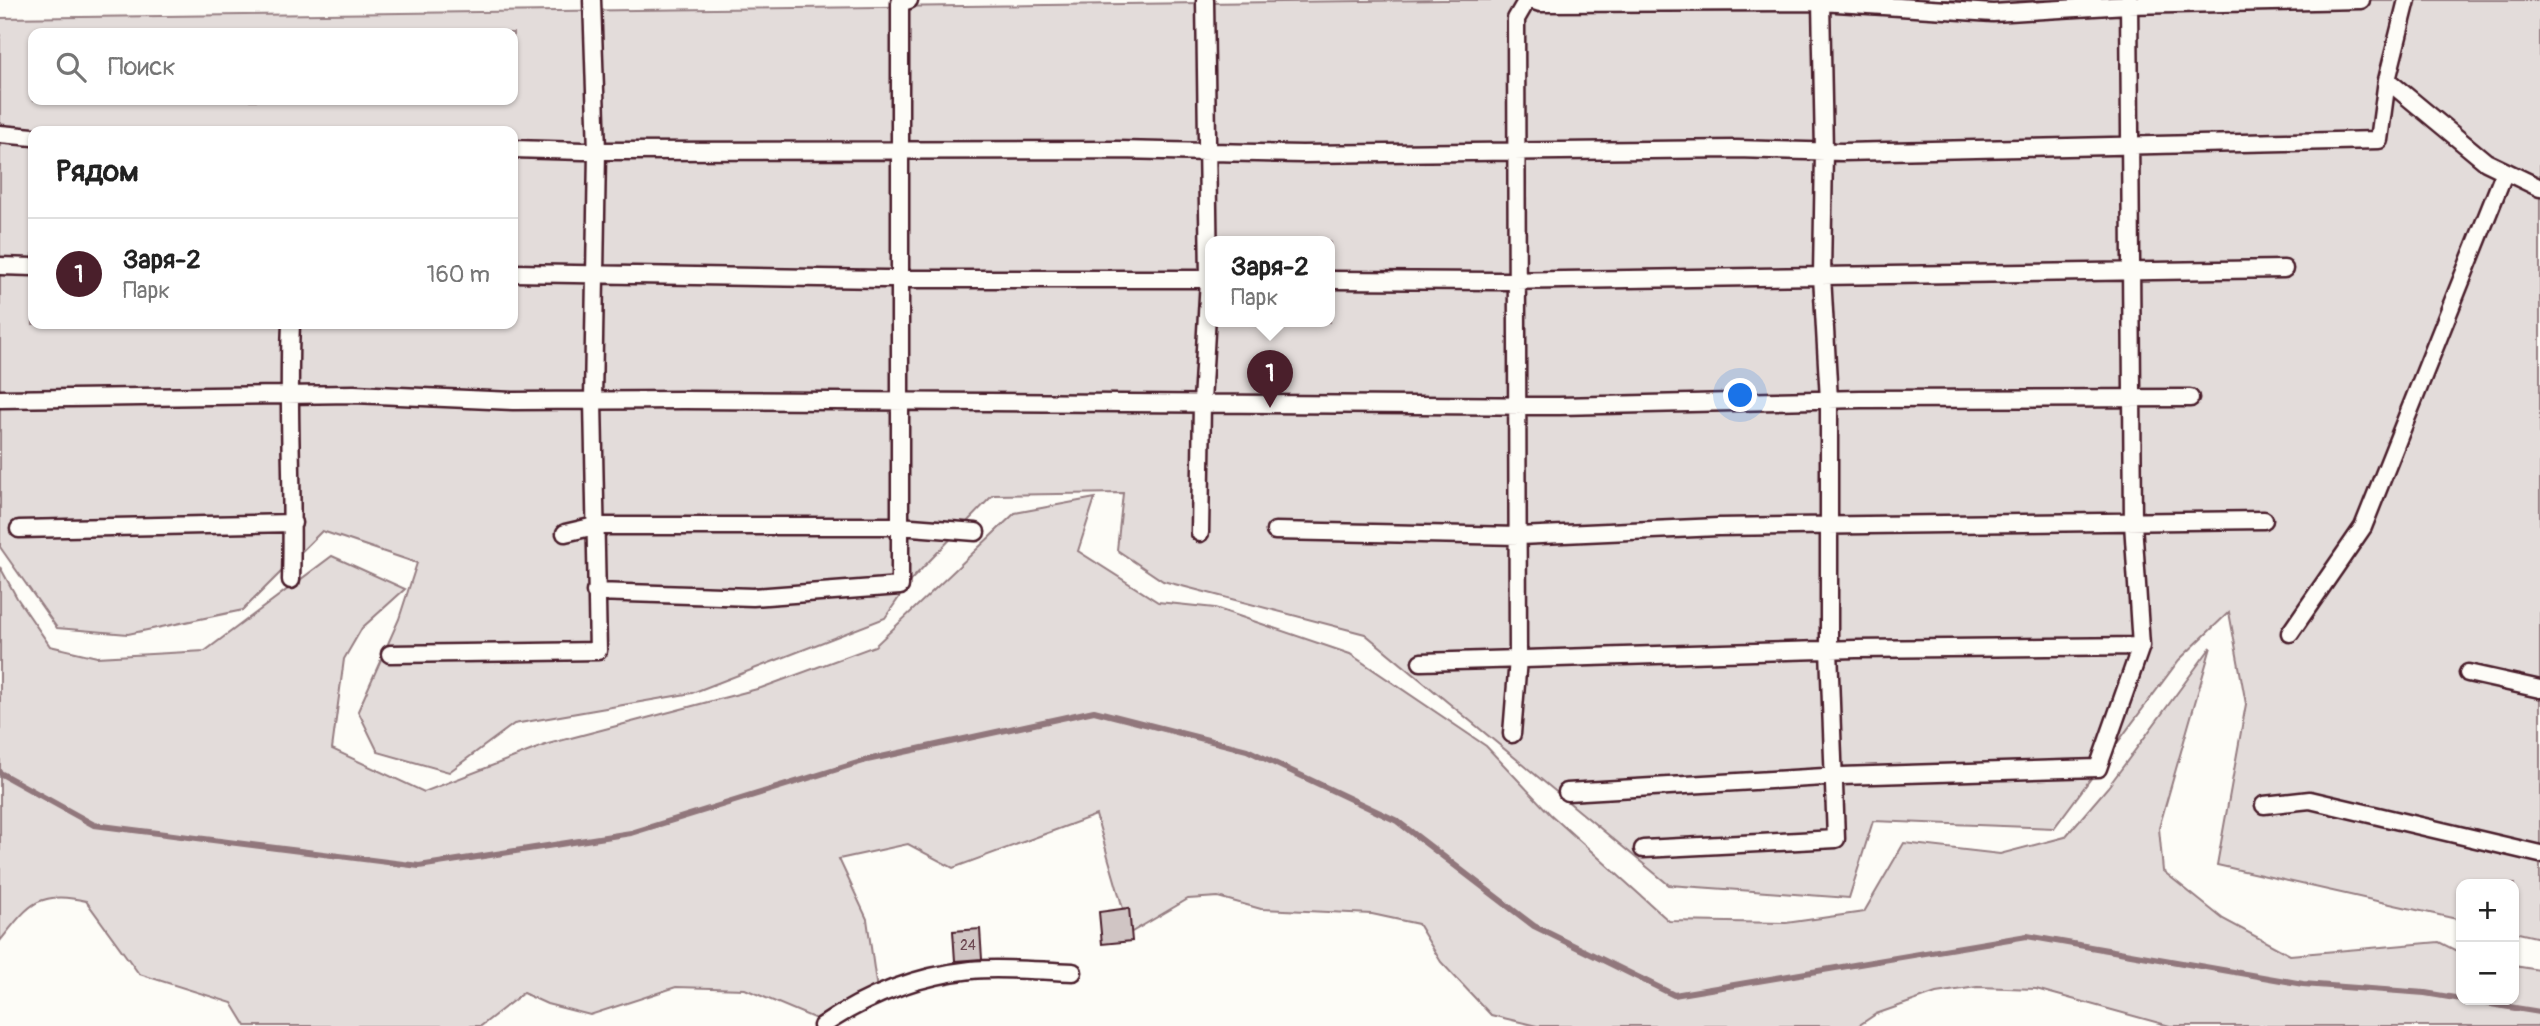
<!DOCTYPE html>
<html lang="ru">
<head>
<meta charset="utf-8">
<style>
	body { margin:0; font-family:Pangolin,sans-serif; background:#f2f2f2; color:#222 }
	.controls { position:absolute; right:21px; bottom:21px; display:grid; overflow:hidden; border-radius:14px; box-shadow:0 2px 5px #0004 }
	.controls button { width:63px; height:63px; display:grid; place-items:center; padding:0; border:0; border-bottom:2px solid #e0e0e0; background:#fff; color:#222; font:35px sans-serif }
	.you { position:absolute; left:1741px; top:396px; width:24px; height:24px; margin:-18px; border:5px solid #fff; border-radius:50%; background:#1a73e8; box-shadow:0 0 0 10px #1a73e833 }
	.badge { display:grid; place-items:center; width:46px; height:46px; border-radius:50%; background:#4a1f2b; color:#fff; font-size:23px; font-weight:700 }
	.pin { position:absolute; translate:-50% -58px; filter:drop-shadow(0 2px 4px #0008) }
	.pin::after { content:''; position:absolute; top:37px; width:24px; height:21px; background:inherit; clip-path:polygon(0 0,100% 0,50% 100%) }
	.popup { position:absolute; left:1205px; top:236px; width:130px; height:91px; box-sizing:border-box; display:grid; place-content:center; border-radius:14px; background:#fff; filter:drop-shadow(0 2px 5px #0005); font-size:23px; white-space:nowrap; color:#767676 }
	.popup b { font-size:26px; color:#222 }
	.popup::after { content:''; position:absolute; left:50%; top:100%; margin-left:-14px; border:14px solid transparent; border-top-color:#fff }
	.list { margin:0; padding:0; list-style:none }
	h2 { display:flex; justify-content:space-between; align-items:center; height:91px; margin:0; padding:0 28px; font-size:30px }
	h2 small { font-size:23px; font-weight:400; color:#767676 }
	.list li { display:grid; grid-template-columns:46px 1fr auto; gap:21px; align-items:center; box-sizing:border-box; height:112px; padding:0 28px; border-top:2px solid #e0e0e0 }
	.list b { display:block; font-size:26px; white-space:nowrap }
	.list p { margin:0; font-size:23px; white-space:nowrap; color:#767676 }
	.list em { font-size:23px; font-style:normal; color:#767676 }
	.icon { flex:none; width:38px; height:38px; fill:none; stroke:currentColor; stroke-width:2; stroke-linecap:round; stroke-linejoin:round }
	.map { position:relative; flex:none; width:2540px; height:1026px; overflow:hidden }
	.search { position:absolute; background:#fff; box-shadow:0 2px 5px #0004; left:28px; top:28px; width:490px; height:77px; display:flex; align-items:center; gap:18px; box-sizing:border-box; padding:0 24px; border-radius:14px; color:#767676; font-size:26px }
	.panel { position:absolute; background:#fff; box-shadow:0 2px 5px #0004; left:28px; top:126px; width:490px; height:203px; border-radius:14px }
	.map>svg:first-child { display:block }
	.green { fill:#e3dcda; stroke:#967e82; stroke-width:2; fill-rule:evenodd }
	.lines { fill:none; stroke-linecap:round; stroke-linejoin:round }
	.stream { stroke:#91777b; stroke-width:6 }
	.building { fill:#d0c5c4; stroke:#4a1f2b; stroke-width:2 }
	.street-casing { stroke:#4a1f2b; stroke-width:21 }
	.street { stroke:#fdfcf7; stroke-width:16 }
	.labels { text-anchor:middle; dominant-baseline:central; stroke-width:6; stroke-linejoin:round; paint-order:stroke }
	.number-label { font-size:14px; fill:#6c4851 }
</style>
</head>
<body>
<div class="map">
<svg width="2540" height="1026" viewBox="0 0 2540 1026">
	<rect width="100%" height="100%" fill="#fdfcf7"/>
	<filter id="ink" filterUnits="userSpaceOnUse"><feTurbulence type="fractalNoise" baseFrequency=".0143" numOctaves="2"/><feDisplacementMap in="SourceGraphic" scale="14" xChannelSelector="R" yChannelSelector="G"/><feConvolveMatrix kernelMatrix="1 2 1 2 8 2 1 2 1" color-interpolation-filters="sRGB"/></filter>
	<g filter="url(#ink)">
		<path class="green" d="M1443,0H2540V938L2514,932V884H2461V920L2217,865L2246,704L2229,612L2179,660L2054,828L1873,821L1849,898L1669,885L1365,634L1163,581L1117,550L1123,493L993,495L911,580L885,618L692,693L514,724L449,772L378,752L358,711L399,619L417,563L322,531L243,610L128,634L57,628L0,547V18ZM33,33H513V100H33ZM33,131H513V324H33ZM1210,242H1330V322H1210Z
			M1095,498L1078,551L1158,602L1215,608L1350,654L1486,746L1550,814L1669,921L1786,923L1864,912L1904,843L2000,854L2065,837L2108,787L2211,647L2159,828L2163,871L2223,919L2290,955L2439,942L2461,953V1000H2514V966L2540,970V1026H2170L2036,989L1977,987L1936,993L1876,1014L1858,1026H1537L1491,1015L1441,962L1418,924L1372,914L1261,909L1218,897L1188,899L1130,933L1096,815L953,868L908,844L839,859L867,919L879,1004L816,1019L745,989L676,987L590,1015L547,1004L523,993L481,1026H246L232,1003L139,974L86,901C38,889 28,906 0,941V567L17,598L50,646L97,657L205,651L332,556L405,589L362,628L344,659L332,749L424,792L548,744L761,688L875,646L1015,513Z"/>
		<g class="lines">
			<path class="stream" d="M0,773L94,825L419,866L631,833L867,760L1094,711L1247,750L1397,821L1534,926L1674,995L2027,936L2303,984L2425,993L2461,999
				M2466,1000L2540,1012"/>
		</g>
		<path class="building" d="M1129,908L1132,941L1102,944L1099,912Z
			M980,929L982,959L955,961L953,931Z"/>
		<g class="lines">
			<g class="street-casing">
				<path id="street" d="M1531,0L1540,3L1821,2L1993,13L2127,5L2361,0
					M2387,80L2486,162L2540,188
					M0,134L33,137
					M513,149L583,151L1118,150L1302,154L1736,149L1843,152L2379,140L2387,80L2407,0
					M0,266L33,267
					M513,273L884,279H1210
					M1330,280L1496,281L2284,269
					M0,399L354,394L513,401L684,400L1559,406L1861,399L2190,398
					M19,529L293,523
					M1275,531L1519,536L1718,527L2264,520
					M565,533L595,526H899L976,532
					M1200,533L1202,402L1209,279L1205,0
					M291,580C294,495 287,409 291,324
					M595,592L753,597L900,586V3L909,0
					M2290,633L2363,527L2505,171
					M390,654L598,651L593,401L597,151L592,0
					M1421,662L1856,649L2141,646
					M2468,673L2540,689
					M1512,734L1518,659L1516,19L1527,0
					M1567,792L1841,776L2098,768L2141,646L2133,523L2129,0
					M2264,805L2310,800L2540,854
					M1643,849L1836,839L1829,649V400L1822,276L1824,151L1821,2
					M822,1026C866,996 917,976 971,970C1004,967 1040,971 1073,972"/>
			</g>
			<use href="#street" class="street"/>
		</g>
	</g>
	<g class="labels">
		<g class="number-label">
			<text x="968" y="945">24</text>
		</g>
	</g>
</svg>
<div class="controls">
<button>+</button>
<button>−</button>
</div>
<div class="you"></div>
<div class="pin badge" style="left:1270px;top:408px">1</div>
<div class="popup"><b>Заря-2</b>Парк</div>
<div class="search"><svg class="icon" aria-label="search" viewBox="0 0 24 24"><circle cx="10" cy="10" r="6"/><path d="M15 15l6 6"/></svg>Поиск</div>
<section class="panel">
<h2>Рядом<small></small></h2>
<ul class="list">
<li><span class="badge">1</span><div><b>Заря-2</b><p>Парк</p></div><em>160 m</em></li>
</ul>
</section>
</div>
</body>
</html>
